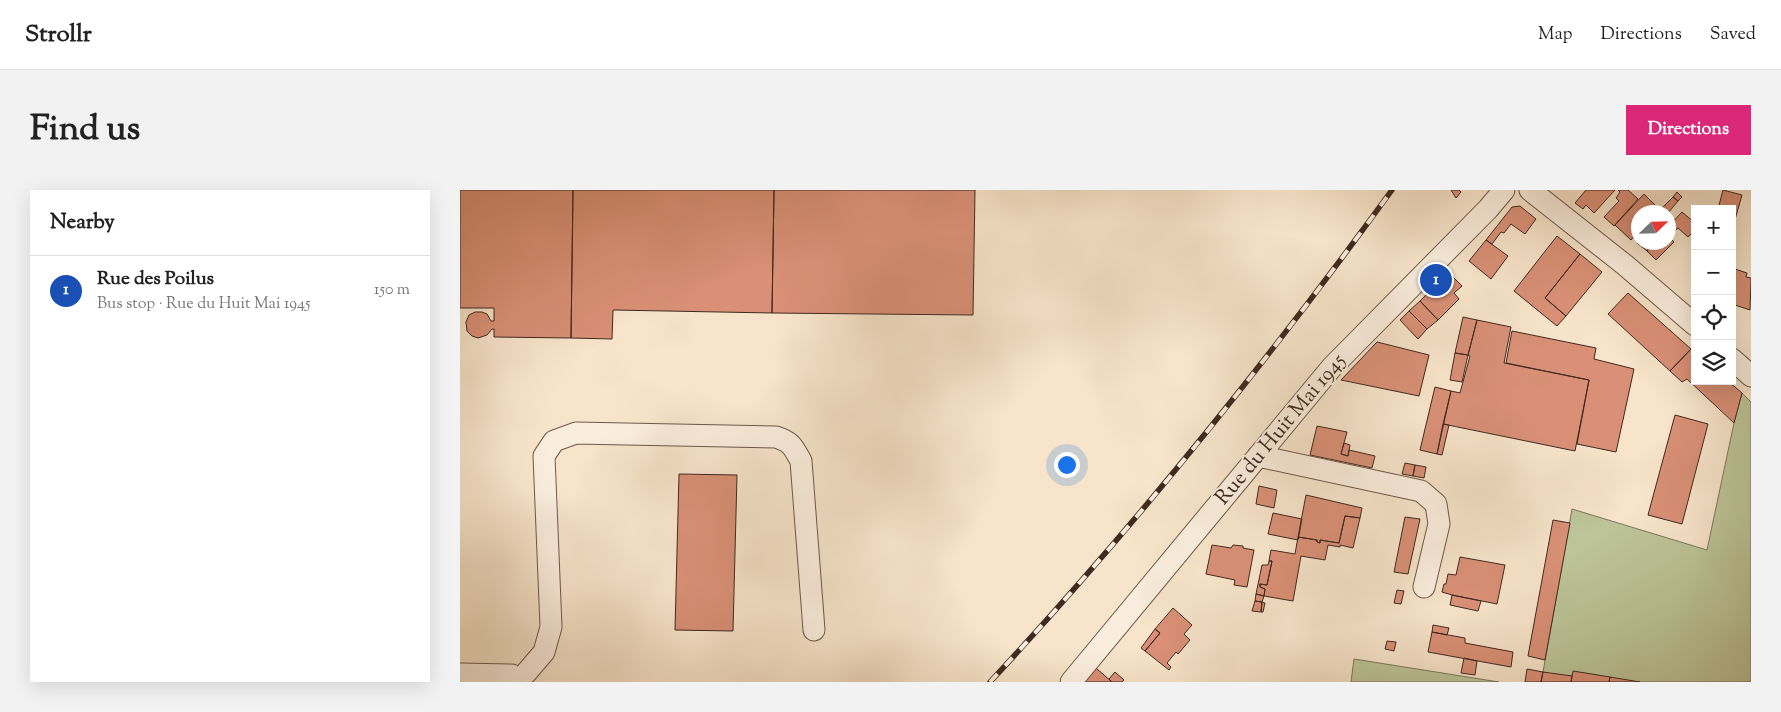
<!DOCTYPE html>
<html lang="en">
<head>
<meta charset="utf-8">
<style>
	body { margin:0; font-family:"Sorts Mill Goudy",serif; background:#f2f2f2; color:#222 }
	.controls { position:absolute; right:15px; top:15px; display:grid; overflow:hidden; border-radius:0px; box-shadow:0 5px 20px #0002 }
	.controls button { width:45px; height:45px; display:grid; place-items:center; padding:0; border:0; border-bottom:1px solid #e0e0e0; background:#fff; color:#222; font:25px sans-serif }
	.compass { position:absolute; left:1171px; top:15px; width:45px; height:45px; border-radius:50%; background:#fff; box-shadow:0 5px 20px #0002; rotate:67deg }
	.you { position:absolute; left:606px; top:274px; width:18px; height:18px; margin:-12px; border:4px solid #fff; border-radius:50%; background:#1a73e8; box-shadow:0 0 0 8px #1a73e833 }
	.badge { display:grid; place-items:center; width:32px; height:32px; border-radius:50%; background:#db2777; color:#fff; font-size:16px; font-weight:700 }
	.pin { position:absolute; translate:-50% -50%; border:2px solid #fff; box-shadow:0 1px 5px #0006 }
	.list { margin:0; padding:0; list-style:none }
	h2 { display:flex; justify-content:space-between; align-items:center; height:65px; margin:0; padding:0 20px; font-size:21px }
	h2 small { font-size:16px; font-weight:400; color:#767676 }
	.list li { display:grid; grid-template-columns:32px 1fr auto; gap:15px; align-items:center; box-sizing:border-box; height:70px; padding:0 20px; border-top:1px solid #e0e0e0 }
	.list b { display:block; font-size:19px; white-space:nowrap }
	.list p { margin:0; font-size:16px; white-space:nowrap; color:#767676 }
	.list em { font-size:16px; font-style:normal; color:#767676 }
	.icon { flex:none; width:28px; height:28px; fill:none; stroke:currentColor; stroke-width:2; stroke-linecap:round; stroke-linejoin:round }
	.map { position:relative; flex:none; width:1291px; height:492px; overflow:hidden; border-radius:0px }
	header { display:flex; align-items:center; gap:30px; box-sizing:border-box; height:70px; padding:0 25px; background:#fff; border-bottom:1px solid #e0e0e0 }
	header strong { font-size:24px }
	nav { display:flex; gap:28px; margin-inline-start:auto; font-size:18px }
	.intro { display:flex; align-items:center; justify-content:space-between; box-sizing:border-box; height:120px; padding:0 30px }
	h1 { margin:0; font-size:35px }
	.button { padding:12px 22px; border-radius:0px; background:#db2777; color:#fff; font-size:18px; font-weight:700 }
	main { display:flex; gap:30px; padding:0 30px }
	aside { flex:1; background:#fff; border-radius:0px; box-shadow:0 5px 20px #0002 }
	.map>svg:first-child { display:block }
	.green { fill:#bcc498; stroke:#7e765c }
	.building { fill:#d99076; stroke:#402921 }
	.lines { fill:none; stroke-linecap:round; stroke-linejoin:round }
	.minor-casing { stroke:#6e584b; stroke-width:23 }
	.minor { stroke:#faeddd; stroke-width:21 }
	.rail-casing { stroke:#402921; stroke-width:5.5 }
	.rail { stroke:#faeddd; stroke-width:4; stroke-dasharray:11; stroke-linecap:butt }
	.labels { text-anchor:middle; dominant-baseline:central; stroke-width:4; stroke-linejoin:round; paint-order:stroke }
	.street-label { font-size:21px; fill:#402921; stroke:#faeddd }
</style>
</head>
<body>
<header>
<strong>Strollr</strong>
<nav><a>Map</a><a>Directions</a><a>Saved</a></nav>
</header>
<div class="intro"><h1>Find us</h1><a class="button">Directions</a></div>
<main>
<aside>
<h2>Nearby<small></small></h2>
<ul class="list">
<li><span class="badge" style="background:#1a4fb4">1</span><div><b>Rue des Poilus</b><p>Bus stop · Rue du Huit Mai 1945</p></div><em>150 m</em></li>
</ul>
</aside>
<div class="map">
<svg width="1291" height="492" viewBox="0 0 1291 492">
	<rect width="100%" height="100%" fill="#f7e4ca"/>
	<filter id="stains"><feTurbulence type="fractalNoise" baseFrequency=".004" numOctaves="4"/><feColorMatrix values="0 0 0 0 .2 0 0 0 0 .09 0 0 0 0 .02 0 0 0 .5 -.17"/></filter>
	<radialGradient id="worn" r=".72"><stop offset=".6" stop-color="#630" stop-opacity="0"/><stop offset="1" stop-color="#630" stop-opacity=".3"/></radialGradient>
	<path class="green" d="M1282,203L1291,212V492H1099L1083,482L1112,319L1247,360L1274,233Z
		M894,469L1039,492H891Z"/>
	<path class="building" d="M0,0H113L111,148L34,147V139H32L27,145L18,148L12,146L7,141L6,132L9,125L15,122H22L27,124L31,131H34V118H0Z
		M113,0H314L312,123L153,120L152,149L111,148Z
		M314,0H515L513,125L312,123Z
		M991,0H999L1001,2L996,8Z
		M1126,0H1155L1134,23L1126,15L1123,19L1115,13Z
		M1158,0H1168L1178,9L1154,36L1144,27L1159,11L1156,8L1160,2Z
		M1263,0L1282,5L1274,33H1272V19H1258Z
		M1217,2L1222,7L1218,11L1213,7Z
		M1184,4L1199,19L1196,22H1178V42L1171,50L1155,35Z
		M1213,7L1218,11L1208,23L1198,22Z
		M1060,16L1076,29L1065,44L1051,34L1044,43L1041,42L1032,54L1026,50L1052,17Z
		M1222,22L1235,33V48L1231,44L1228,47L1218,38L1209,47L1214,52L1196,70L1187,61L1194,52H1208V37Z
		M1208,24L1215,30L1208,37Z
		M1097,46L1120,64L1085,108L1106,126L1097,136L1054,101Z
		M1026,50L1048,66L1031,89L1009,71Z
		M1178,52H1194L1187,61L1177,53Z
		M1120,64L1142,82L1106,126L1085,108Z
		M1272,78L1287,83L1286,87L1291,88L1290,120L1272,114Z
		M989,83L1002,96L994,103L999,109L978,130L960,111Z
		M1168,103L1231,159L1210,181L1148,124Z
		M960,111L978,130L967,139L949,121Z
		M949,121L967,139L958,149L940,130Z
		M1003,127L1017,130L1008,165L995,163Z
		M1017,130L1051,137L1044,173L1129,190L1115,261L983,234L991,201L1000,203L1010,166L1008,165Z
		M1052,141L1136,158L1134,169L1174,179L1156,262L1117,254L1129,190L1046,173Z
		M917,152L969,165L959,206L881,190Z
		M1231,159L1235,162V191H1268L1282,203L1274,233L1227,189L1222,192L1210,181Z
		M995,163L1008,165L1002,192L990,190Z
		M975,197L991,201L977,264L960,260Z
		M1215,225L1248,234L1222,334L1188,325Z
		M983,234L989,235L982,265L977,264Z
		M857,236L887,242L881,264L888,266L889,260L915,266L912,278L850,265Z
		M884,253L890,255L888,266L881,264Z
		M945,273L955,275L953,286L942,284Z
		M955,275L966,277L964,288L953,286Z
		M219,284L277,285L273,441L215,440Z
		M799,296L817,300L814,318L796,314Z
		M846,305L902,318L900,328L885,326L879,353L860,350V353L857,352V350L838,347Z
		M813,323L842,329L838,350L808,344Z
		M885,326L900,328L893,358L880,355V357L868,355L865,370L841,366L833,411L804,406L805,399L800,397V394L807,395L812,371H809L811,360L835,364L838,347L857,350V352L860,353V350L879,353Z
		M945,327L960,329L948,384L934,382Z
		M1093,330L1110,333L1085,470L1068,466Z
		M752,355L771,358L773,355L783,356V358L794,360L787,397L774,395L775,390L746,384Z
		M1000,367L1045,375L1037,414L992,405L982,402L984,394H986L988,384L996,385Z
		M809,371H812L807,395L800,394V397L805,399L804,406L796,404L802,375H808Z
		M937,400L944,401L941,414L934,413Z
		M796,404L804,406L802,412L795,411Z
		M992,405L1021,411L1018,421L990,415Z
		M795,411L802,412L801,422L792,421Z
		M802,412L805,413L803,422H801Z
		M713,418L732,435L724,444L730,450L718,464L716,462L707,473L711,477L709,480L685,461L700,443L695,439Z
		M973,435L989,438L987,445L972,442Z
		M695,439L700,443L685,461L681,458Z
		M972,442L1005,448V453L1053,462L1051,477L968,462Z
		M927,451L936,452L934,461L925,459Z
		M1004,468L1017,471L1015,485L1001,483Z
		M636,478L652,492H624Z
		M1067,479L1083,482L1081,492H1065Z
		M1113,481L1150,487L1149,492H1111Z
		M655,482L664,490L662,492H652L649,489Z
		M1083,482L1112,486L1111,492H1081Z
		M1150,487L1180,492H1149Z"/>
	<g class="lines">
		<g class="minor-casing">
			<path id="minor" d="M1070,0L1165,75L1235,135
				M1272,169L1291,186
				M798,266L961,301L976,314L979,334L964,397
				M66,483L84,462L91,437L84,266L94,251L116,243L316,247C332,252 333,257 341,271L354,440
				M0,484L52,485
				M611,492L872,177L1028,19L1044,0"/>
		</g>
		<use href="#minor" class="minor"/>
		<g class="rail-casing">
			<path id="rail" d="M530,492C675,336 807,172 932,0"/>
		</g>
		<use href="#rail" class="rail"/>
	</g>
	<g class="labels">
		<g class="street-label">
			<text transform="translate(821 240) rotate(-50)">Rue du Huit Mai 1945</text>
		</g>
	</g>
	<rect width="100%" height="100%" filter="url(#stains)"/>
	<rect width="100%" height="100%" fill="url(#worn)"/>
</svg>
<div class="controls">
<button>+</button>
<button>−</button>
<button><svg class="icon" aria-label="locate" viewBox="0 0 24 24"><circle cx="12" cy="12" r="6"/><path d="M12 2v4M12 18v4M2 12h4M18 12h4"/></svg></button>
<button><svg class="icon" aria-label="layers" viewBox="0 0 24 24"><path d="M12 4l9 5-9 5-9-5zM3 14l9 5 9-5"/></svg></button>
</div>
<svg class="compass" viewBox="-18 -18 36 36"><path d="M0-13l5 13h-10z" fill="#e53935"/><path d="M0 13l5-13h-10z" fill="#767676"/></svg>
<div class="you"></div>
<div class="pin badge" style="left:976px;top:90px;background:#1a4fb4">1</div>
</div>
</main>
</body>
</html>
